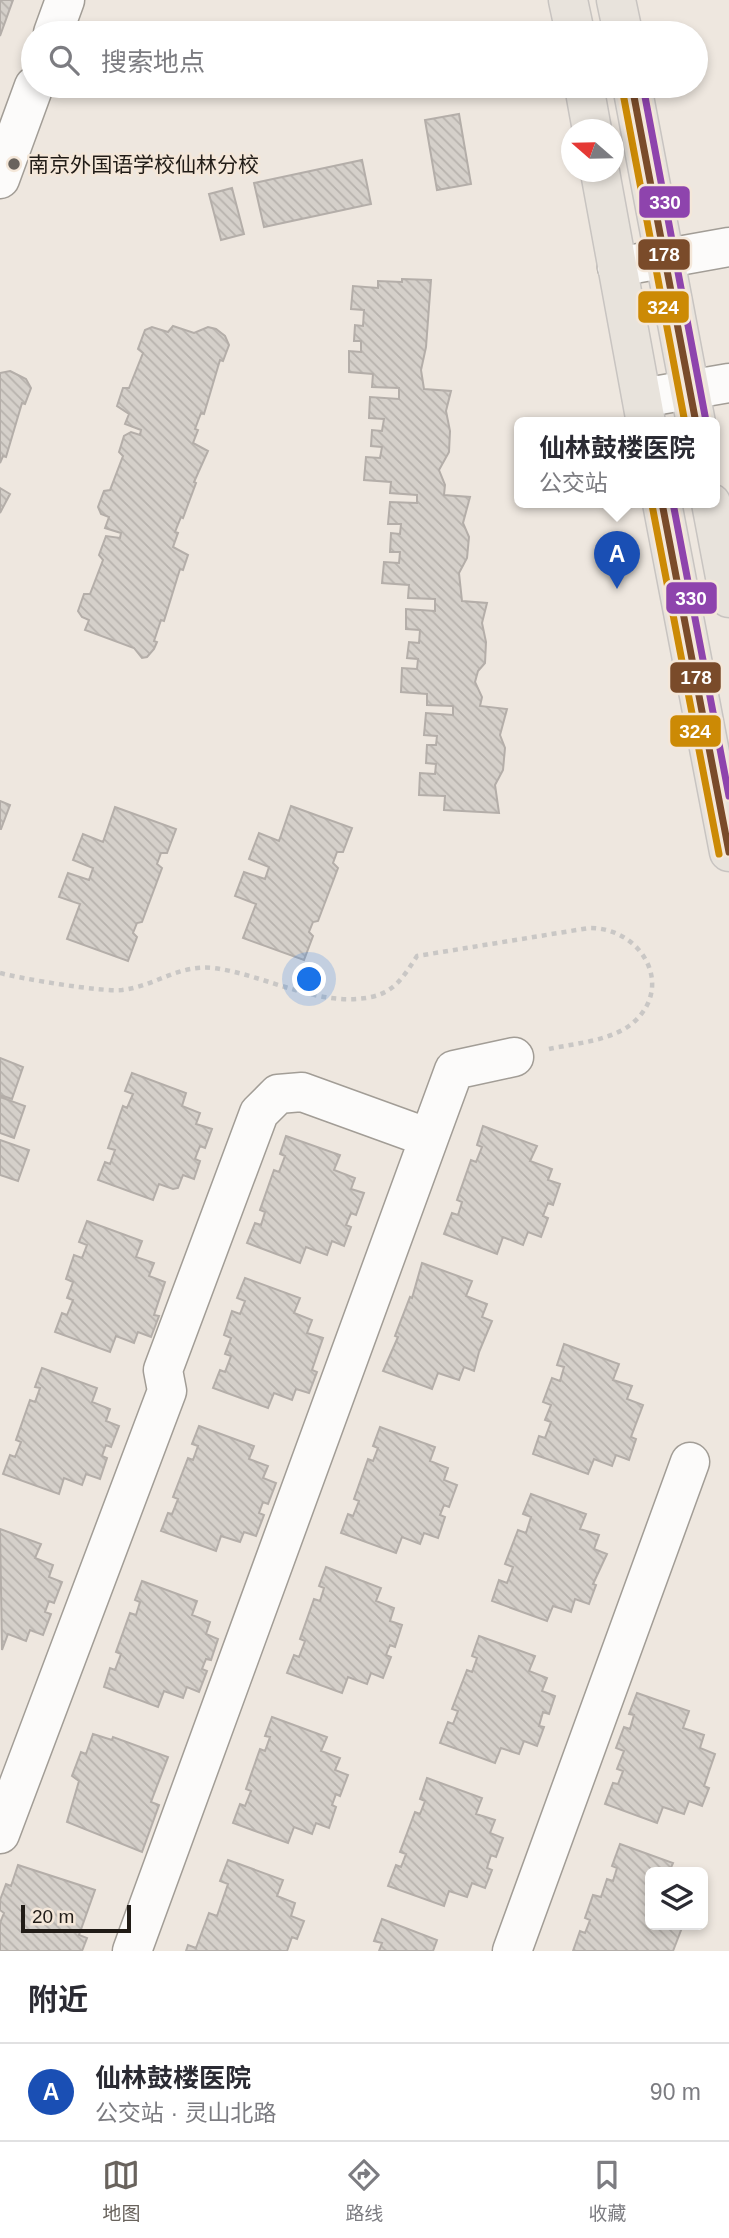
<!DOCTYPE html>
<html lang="zh">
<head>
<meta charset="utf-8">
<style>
	body { margin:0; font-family:Helvetica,"Noto Sans SC",sans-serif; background:#f2f2f3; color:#2b2b33 }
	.controls { position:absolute; right:21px; bottom:21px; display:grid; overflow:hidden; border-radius:10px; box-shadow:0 4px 10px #0003 }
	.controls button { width:63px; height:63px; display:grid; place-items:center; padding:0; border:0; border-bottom:2px solid #e1e1e2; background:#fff; color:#2b2b33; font:35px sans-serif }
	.compass { position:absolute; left:561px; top:119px; width:63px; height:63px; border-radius:50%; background:#fff; box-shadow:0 4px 10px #0003; rotate:290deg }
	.scale { position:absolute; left:21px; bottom:18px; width:110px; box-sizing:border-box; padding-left:7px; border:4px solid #211c17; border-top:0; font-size:19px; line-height:24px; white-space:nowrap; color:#211c17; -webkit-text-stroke:5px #f4e7d9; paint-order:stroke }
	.you { position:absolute; left:310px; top:980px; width:24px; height:24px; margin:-18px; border:5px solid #fff; border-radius:50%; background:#1a73e8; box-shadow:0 0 0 10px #1a73e833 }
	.badge { display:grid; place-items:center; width:46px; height:46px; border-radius:50%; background:#69635d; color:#fff; font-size:23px; font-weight:700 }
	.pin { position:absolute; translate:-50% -58px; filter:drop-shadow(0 2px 4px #0008) }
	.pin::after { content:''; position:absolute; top:37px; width:24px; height:21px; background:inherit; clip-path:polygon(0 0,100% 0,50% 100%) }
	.popup { position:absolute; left:514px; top:417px; width:206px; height:91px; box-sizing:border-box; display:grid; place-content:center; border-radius:10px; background:#fff; filter:drop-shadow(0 2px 5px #0005); font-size:23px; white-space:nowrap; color:#7c7c81 }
	.popup b { font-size:26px; color:#2b2b33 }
	.popup::after { content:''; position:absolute; left:50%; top:100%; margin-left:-14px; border:14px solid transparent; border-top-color:#fff }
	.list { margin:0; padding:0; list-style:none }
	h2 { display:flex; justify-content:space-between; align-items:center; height:91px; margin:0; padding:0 28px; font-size:30px }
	h2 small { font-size:23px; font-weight:400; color:#7c7c81 }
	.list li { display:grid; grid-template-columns:46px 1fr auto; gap:21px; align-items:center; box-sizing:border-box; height:98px; padding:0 28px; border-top:2px solid #e1e1e2 }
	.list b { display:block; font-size:26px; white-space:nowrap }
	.list p { margin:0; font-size:23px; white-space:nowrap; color:#7c7c81 }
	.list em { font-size:23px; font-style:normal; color:#7c7c81 }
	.icon { flex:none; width:38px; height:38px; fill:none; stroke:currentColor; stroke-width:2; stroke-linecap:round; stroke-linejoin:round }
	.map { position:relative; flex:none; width:729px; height:1951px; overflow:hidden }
	.search { position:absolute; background:#fff; box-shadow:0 4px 10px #0003; left:21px; right:21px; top:21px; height:77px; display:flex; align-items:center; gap:18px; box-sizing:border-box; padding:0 24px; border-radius:38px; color:#7c7c81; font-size:26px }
	.sheet { height:189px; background:#fff }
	nav { display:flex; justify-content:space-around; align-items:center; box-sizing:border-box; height:98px; border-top:2px solid #e1e1e2; background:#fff; font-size:19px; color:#7c7c81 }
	nav a { display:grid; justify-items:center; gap:4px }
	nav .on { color:#69635d }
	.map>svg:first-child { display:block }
	.building { fill:url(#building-back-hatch); stroke:#b4aea9; stroke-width:2 }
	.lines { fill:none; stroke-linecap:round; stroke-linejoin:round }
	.minor-casing { stroke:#a29d96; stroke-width:41 }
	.major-casing { stroke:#c8c4c1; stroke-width:41 }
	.path { stroke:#c9c7c5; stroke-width:4.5; stroke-dasharray:5 5; stroke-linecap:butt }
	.minor { stroke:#fcfbfa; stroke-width:38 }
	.major { stroke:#e8e3dc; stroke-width:38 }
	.bus-1-casing { stroke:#f4e7d9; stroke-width:12 }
	.bus-2-casing { stroke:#f4e7d9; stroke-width:12 }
	.bus-3-casing { stroke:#f4e7d9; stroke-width:12 }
	.bus-1 { stroke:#7a4b2a; stroke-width:7 }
	.bus-2 { stroke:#cc8a05; stroke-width:7 }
	.bus-3 { stroke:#8e44ad; stroke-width:7 }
	.poi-dot { fill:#69635d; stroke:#f4e7d9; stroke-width:2.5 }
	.labels { text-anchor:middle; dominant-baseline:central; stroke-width:5; stroke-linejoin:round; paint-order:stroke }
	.poi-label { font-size:21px; fill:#211c17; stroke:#f4e7d9; text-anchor:start }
	.line-badge { stroke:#f4e7d9; stroke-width:2.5 }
	.badge-label { font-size:19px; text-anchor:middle; font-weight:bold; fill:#fff }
</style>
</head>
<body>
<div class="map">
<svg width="729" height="1951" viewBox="0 0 729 1951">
	<defs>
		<pattern id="building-back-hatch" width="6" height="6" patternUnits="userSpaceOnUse" patternTransform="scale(1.75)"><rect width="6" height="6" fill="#d5d0ca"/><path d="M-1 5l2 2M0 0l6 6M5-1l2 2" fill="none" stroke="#b7b2ad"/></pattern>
	</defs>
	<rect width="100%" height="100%" fill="#eee7df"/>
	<path class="building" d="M0,0H13L0,36Z
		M459,114L471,184L437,190L425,120Z
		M362,160L371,204L264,227L254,183Z
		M232,188L244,234L221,240L209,194Z
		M402,279L431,280L426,347L421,370L424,389L451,391L446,411L450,431L449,452L439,470L445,485L444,495L470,497L463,523L469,537L467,558L459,573L462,601L487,603L482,623L486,642L485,663L478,671L475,682L482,697L480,706L507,709L500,735L505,748L503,770L495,785L499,813L444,810L445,796L419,795L420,773L435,774L436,764L426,763L427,745H436L437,736L424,735L426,713L453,715V706L427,705V694L401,692L402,668L417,669L418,659L407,658L409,642L419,643L420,630L406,629V609L435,611V599L408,598L409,585L382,583L384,562L399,563L400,552H390L391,533L400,534L401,524H388L390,502L417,503V495L390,493L391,482L364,480L366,457L380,458L382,447L371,446L372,430L382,431L384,419L369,418L370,397L399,399V388L372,387L373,374L349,372V351L361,352V341H354L355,325L363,326L364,310L351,309L353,286L378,288V281L402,282Z
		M173,326L194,333L208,327L216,329L225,336L229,345L223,361L220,360L204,414L201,413L195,429L198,430L193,443L208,451L194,482L196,483L183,518L181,517L175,532L178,533L173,547L188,555L183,570L180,569L164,621L161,620L154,641L157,642L154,649L147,657L142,658L134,648L85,630L89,620L82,617L78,611L84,594H90L103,560L99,555L106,536L120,538L121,533L105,528L109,517L101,514L98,507L104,491L110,490L123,456L119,452L124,436L131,432L140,435L141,430L125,424L129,414L117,406L123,388H129L143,353L138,349L145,330L152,327L168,332Z
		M10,371L26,379L31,388L25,404L22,403L6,457L3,456L0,463V373Z
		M0,488L10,494L0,513Z
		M0,801L10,805L1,829H0Z
		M291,806L352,828L343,852H337L333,863L338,868L318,921L313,922L309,932L313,936L304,960L243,938L256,904L235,896L244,872L265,879L269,867L249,859L259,833L279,841Z
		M115,807L176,829L167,853H161L157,864L162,868L142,922L137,923L133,933L137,937L128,961L67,939L80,904L59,897L68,873L89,880L93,868L73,860L83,834L103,842Z
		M0,1058L23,1067L12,1099L0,1095Z
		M132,1073L186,1093L182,1106L200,1113L196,1124L212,1129L205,1148L200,1146L195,1159L200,1161L194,1179L183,1175L178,1188L173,1189L159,1184L153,1200L98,1180L105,1162L110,1164L115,1150L108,1148L123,1106L127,1108L133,1094L125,1091Z
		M0,1097L25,1106L14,1138L0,1133Z
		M483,1126L537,1146L530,1161L552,1169L548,1180L560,1184L553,1205L548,1203L543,1216L548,1218L541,1237L528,1232L523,1245L503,1237L497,1254L444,1234L452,1213L458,1215L462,1202L457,1200L471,1160L476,1162L482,1147L477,1145Z
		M286,1136L340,1155L334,1170L355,1178L351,1189L364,1193L356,1215L351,1213L346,1225L351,1227L344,1246L332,1241L327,1255L306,1247L300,1263L247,1243L255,1223L261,1225L265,1212L260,1210L274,1170L279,1172L285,1156L280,1154Z
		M0,1140L29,1150L18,1181L0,1175Z
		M87,1221L142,1241L136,1257L154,1263L149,1276L165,1282L154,1315L159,1316L151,1337L138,1332L134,1343L116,1336L110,1352L55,1332L62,1313L67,1315L73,1300L67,1298L73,1282L66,1279L74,1255L82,1258L87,1245L79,1242Z
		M422,1263L472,1281L466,1296L487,1304L482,1317L492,1321L479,1352L474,1371L464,1367L459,1380L438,1373L432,1389L383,1371L398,1337L395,1336L410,1297L412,1298Z
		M245,1278L300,1298L294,1313L312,1320L307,1333L323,1338L312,1370L317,1372L309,1393L296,1389L292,1400L274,1393L268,1408L213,1388L220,1370L225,1372L231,1356L225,1354L231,1338L224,1335L232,1311L240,1314L245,1301L237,1298Z
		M564,1344L619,1364L613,1380L632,1386L627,1399L643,1405L631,1437L636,1439L629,1460L616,1455L612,1466L594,1459L588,1474L533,1454L539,1436L545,1438L551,1422L545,1420L551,1405L543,1402L552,1378L560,1381L564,1367L557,1365Z
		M42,1368L97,1388L92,1402L110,1409L106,1421L119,1426L111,1447L106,1445L102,1456L107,1458L100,1479L86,1474L82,1485L64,1478L59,1494L3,1474L10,1455L15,1457L21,1442L16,1440L30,1400L35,1402L40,1388L35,1387Z
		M199,1426L254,1446L249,1459L268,1466L263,1478L276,1483L268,1504L263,1502L259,1513L264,1515L256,1536L244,1532L240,1542L221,1536L216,1551L161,1531L168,1513L172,1514L178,1499L173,1497L188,1458L193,1460L198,1446L192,1444Z
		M380,1427L435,1447L430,1461L448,1468L444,1480L457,1485L449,1507L444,1505L440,1515L445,1517L438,1538L424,1533L420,1544L402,1537L396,1553L341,1533L348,1514L353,1516L359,1501L354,1499L368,1459L373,1461L378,1448L373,1446Z
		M531,1494L586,1514L580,1529L599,1535L594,1549L607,1554L593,1584L596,1585L589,1604L575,1599L571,1612L553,1606L547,1621L492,1601L499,1580L507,1583L513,1567L505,1564L518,1530L526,1533L531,1517L523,1514Z
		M0,1529L41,1544L35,1558L53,1565L49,1577L62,1582L54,1603L49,1601L45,1612L51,1614L43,1635L30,1630L26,1641L8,1634L2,1650Z
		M326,1567L381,1588L376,1601L394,1608L390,1621L402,1625L395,1647L390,1645L386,1655L391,1657L383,1678L371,1673L367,1684L348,1677L342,1693L287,1673L294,1655L299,1657L305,1641L300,1639L314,1599L320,1601L324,1588L319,1586Z
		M142,1581L197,1601L192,1615L210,1622L206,1634L218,1639L211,1660L206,1659L202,1669L207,1671L199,1692L187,1687L183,1698L164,1691L158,1707L104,1687L110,1668L115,1670L121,1654L116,1652L130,1613L136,1615L140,1602L135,1600Z
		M479,1636L535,1656L529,1671L547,1678L542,1691L555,1696L549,1714L543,1712L539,1726L544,1727L537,1746L524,1741L519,1754L501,1748L495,1763L440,1743L448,1722L453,1724L458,1711L452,1709L467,1670L472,1672L477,1658L472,1656Z
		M637,1693L689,1711L683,1728L704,1735L700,1748L715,1754L704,1786L709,1788L702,1806L689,1801L684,1814L663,1807L657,1823L605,1804L613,1783L618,1784L623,1771L617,1769L624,1751L616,1748L624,1727L630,1729L634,1715L629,1714Z
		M272,1717L327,1737L321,1751L340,1758L335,1770L348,1775L340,1796L336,1794L332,1805L336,1807L329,1828L316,1823L312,1834L294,1827L288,1843L233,1823L240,1804L245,1806L251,1791L246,1789L260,1749L265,1751L270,1737L265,1736Z
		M93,1734L112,1740L113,1737L168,1757L151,1802L159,1805L142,1852L67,1822L79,1781L72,1776L81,1752L86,1754Z
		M427,1778L482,1798L476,1814L495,1820L490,1833L503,1838L496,1857L491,1855L487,1868L492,1870L485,1888L472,1883L467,1897L449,1891L444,1906L388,1886L396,1865L401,1867L406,1854L400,1852L415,1812L420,1814L425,1801L420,1799Z
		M620,1844L673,1863L669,1872H650V1925H683L673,1951H573L580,1931L585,1933L590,1920L585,1918L593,1895L601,1897L607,1879L613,1881L617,1868L612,1866Z
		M228,1860L283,1880L277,1896L295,1903L291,1916L304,1921L297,1939L292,1937L287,1951H186L188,1945L196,1948L209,1913L217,1916L228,1884L220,1881Z
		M18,1865L95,1890L79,1935L87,1938L82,1951H0V1923L4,1913L0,1910V1900L6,1884L11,1886Z
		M382,1919L437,1940L433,1951H379L382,1943L374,1941Z"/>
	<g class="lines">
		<g class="minor-casing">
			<path id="minor" d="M53,33L65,0
				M0,179L34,86
				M617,267L729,247
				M642,398L729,383
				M429,1138L454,1070L514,1057
				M0,1834L167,1391L163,1370L259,1113L278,1094L302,1092L429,1138L132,1951
				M512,1951L690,1462"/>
		</g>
		<g class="major-casing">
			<path id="major" d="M568,0L575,33
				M616,0L623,33
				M584,86L592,130
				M632,86L696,423
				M600,172L646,423
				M662,503L729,852
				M711,503L729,598"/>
		</g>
		<path class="path" d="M0,973C23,979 100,992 122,990C156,986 178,964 214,968C266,975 319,1008 371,997C395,992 404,976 417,956L589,928C639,927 675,983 635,1021C614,1041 576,1043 549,1049"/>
		<use href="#minor" class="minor"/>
		<use href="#major" class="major"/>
		<g class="bus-1-casing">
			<path id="bus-1" d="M632,86L696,423
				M662,503L729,852"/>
		</g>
		<g class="bus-2-casing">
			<path id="bus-2" d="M622,88L685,423
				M652,505L719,854"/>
		</g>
		<g class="bus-3-casing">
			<path id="bus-3" d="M643,86L706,421
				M673,503L729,796"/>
		</g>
		<use href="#bus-1" class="bus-1"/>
		<use href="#bus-2" class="bus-2"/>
		<use href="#bus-3" class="bus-3"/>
	</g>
	<circle class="poi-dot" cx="14" cy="164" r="7"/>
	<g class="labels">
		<g class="poi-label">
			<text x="28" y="164">南京外国语学校仙林分校</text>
		</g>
	</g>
	<g class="line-badge">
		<rect x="638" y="185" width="53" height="34" rx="7" fill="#8e44ad"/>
		<rect x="637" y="238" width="54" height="33" rx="7" fill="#7a4b2a"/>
		<rect x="637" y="290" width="53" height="34" rx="7" fill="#cc8a05"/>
		<rect x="665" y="581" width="53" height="34" rx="7" fill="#8e44ad"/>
		<rect x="669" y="661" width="53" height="33" rx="7" fill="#7a4b2a"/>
		<rect x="669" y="714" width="53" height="34" rx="7" fill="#cc8a05"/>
	</g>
	<g class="badge-label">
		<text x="665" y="209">330</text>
		<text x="664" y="261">178</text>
		<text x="663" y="314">324</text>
		<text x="691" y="605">330</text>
		<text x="696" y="684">178</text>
		<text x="695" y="738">324</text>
	</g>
</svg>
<div class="controls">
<button><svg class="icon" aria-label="layers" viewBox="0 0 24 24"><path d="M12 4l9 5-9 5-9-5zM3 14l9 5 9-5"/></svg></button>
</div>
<svg class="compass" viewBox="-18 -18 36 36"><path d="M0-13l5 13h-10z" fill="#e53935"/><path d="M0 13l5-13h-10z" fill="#7c7c81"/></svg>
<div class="scale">20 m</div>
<div class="you"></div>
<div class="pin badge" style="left:617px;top:589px;background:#1a4fb4">A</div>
<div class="popup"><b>仙林鼓楼医院</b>公交站</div>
<div class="search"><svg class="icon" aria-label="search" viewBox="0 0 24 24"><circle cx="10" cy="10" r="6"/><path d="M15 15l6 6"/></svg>搜索地点</div>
</div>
<section class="sheet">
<h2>附近<small></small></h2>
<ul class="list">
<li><span class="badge" style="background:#1a4fb4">A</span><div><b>仙林鼓楼医院</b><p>公交站 · 灵山北路</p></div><em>90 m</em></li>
</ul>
</section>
<nav>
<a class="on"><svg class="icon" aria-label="map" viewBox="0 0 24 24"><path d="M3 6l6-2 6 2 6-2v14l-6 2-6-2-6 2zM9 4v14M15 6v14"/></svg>地图</a>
<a><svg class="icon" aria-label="directions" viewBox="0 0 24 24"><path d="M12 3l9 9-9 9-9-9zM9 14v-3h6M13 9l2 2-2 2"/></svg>路线</a>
<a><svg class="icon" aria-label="saved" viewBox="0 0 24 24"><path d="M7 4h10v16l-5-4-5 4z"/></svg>收藏</a>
</nav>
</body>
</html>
